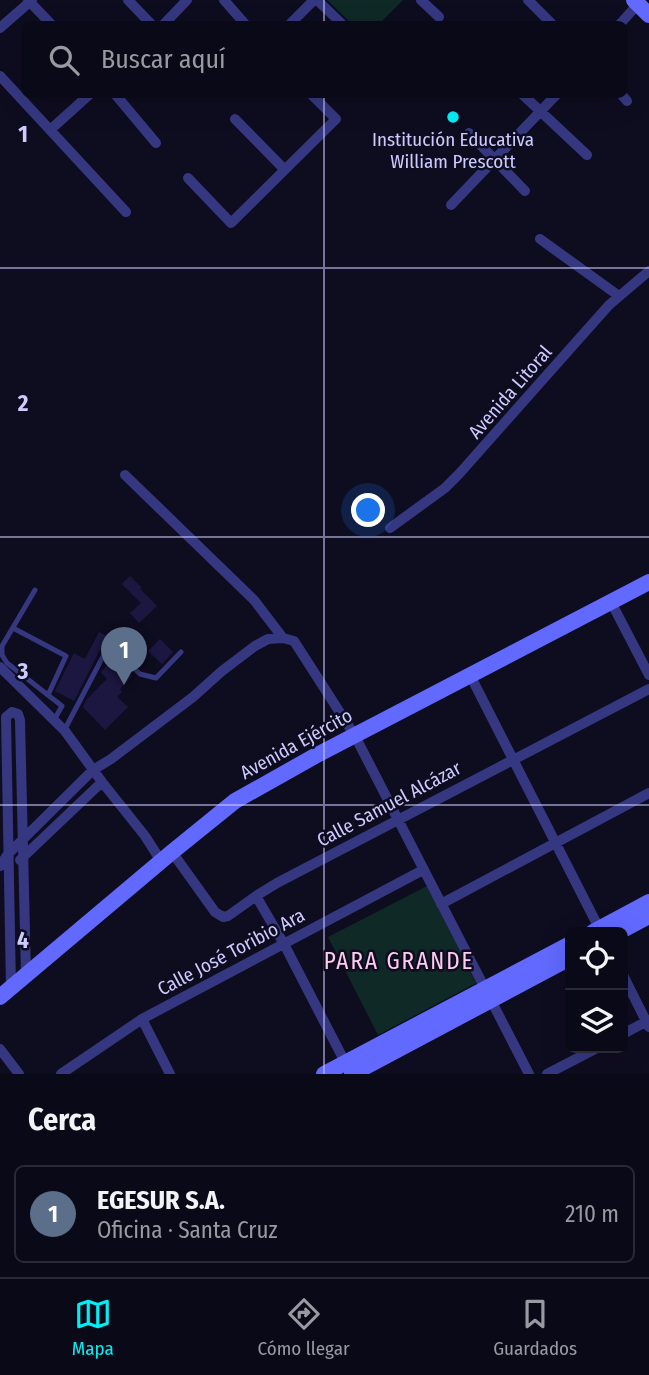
<!DOCTYPE html>
<html lang="es">
<head>
<meta charset="utf-8">
<style>
	body { margin:0; font-family:"Fira Sans Condensed",sans-serif; background:#131220; color:#f1f3f6 }
	.controls { position:absolute; right:21px; bottom:21px; display:grid; overflow:hidden; border-radius:10px; box-shadow:0 7px 28px #0002 }
	.controls button { width:63px; height:63px; display:grid; place-items:center; padding:0; border:0; border-bottom:2px solid #2a2a36; background:#0a0917; color:#f1f3f6; font:35px sans-serif }
	.you { position:absolute; left:369px; top:511px; width:24px; height:24px; margin:-18px; border:5px solid #fff; border-radius:50%; background:#1a73e8; box-shadow:0 0 0 10px #1a73e833 }
	.badge { display:grid; place-items:center; width:46px; height:46px; border-radius:50%; background:#00eff5; color:#fff; font-size:23px; font-weight:700 }
	.pin { position:absolute; translate:-50% -58px; filter:drop-shadow(0 2px 4px #0008) }
	.pin::after { content:''; position:absolute; top:37px; width:24px; height:21px; background:inherit; clip-path:polygon(0 0,100% 0,50% 100%) }
	.list { margin:0; padding:0; list-style:none }
	h2 { display:flex; justify-content:space-between; align-items:center; height:91px; margin:0; padding:0 28px; font-size:30px }
	h2 small { font-size:23px; font-weight:400; color:#999aa1 }
	.list li { display:grid; grid-template-columns:46px 1fr auto; gap:21px; align-items:center; box-sizing:border-box; height:98px; margin:0 14px 14px; padding:0 14px; border:2px solid #2a2a36; border-radius:10px }
	.list b { display:block; font-size:26px; white-space:nowrap }
	.list p { margin:0; font-size:23px; white-space:nowrap; color:#999aa1 }
	.list em { font-size:23px; font-style:normal; color:#999aa1 }
	.icon { flex:none; width:38px; height:38px; fill:none; stroke:currentColor; stroke-width:2; stroke-linecap:round; stroke-linejoin:round }
	.map { position:relative; flex:none; width:649px; height:1074px; overflow:hidden }
	.search { position:absolute; background:#0a0917; box-shadow:0 7px 28px #0002; left:21px; right:21px; top:21px; height:77px; display:flex; align-items:center; gap:18px; box-sizing:border-box; padding:0 24px; border-radius:10px; color:#999aa1; font-size:26px }
	.sheet { height:203px; background:#0a0917 }
	nav { display:flex; justify-content:space-around; align-items:center; box-sizing:border-box; height:98px; border-top:2px solid #2a2a36; background:#0a0917; font-size:19px; color:#999aa1 }
	nav a { display:grid; justify-items:center; gap:4px }
	nav .on { color:#00eff5 }
	.map>svg:first-child { display:block }
	.green { fill:#0f2926 }
	.building { fill:#1c1741 }
	.lines { fill:none; stroke-linecap:round; stroke-linejoin:round }
	.lane { stroke:#353880; stroke-width:5 }
	.street { stroke:#353880; stroke-width:10 }
	.secondary { stroke:#6169ff; stroke-width:16 }
	.grid { fill:none; stroke:#cccaff; stroke-width:2; stroke-opacity:0.55 }
	.poi-dot { fill:#00eff5; stroke:#0e0c1f; stroke-width:2.5 }
	.labels { text-anchor:middle; dominant-baseline:central; stroke-width:5; stroke-linejoin:round; paint-order:stroke }
	.poi-label { font-size:19px; fill:#cccaff; stroke:#0e0c1f }
	.street-label { font-size:19px; fill:#cccaff; stroke:#0e0c1f }
	.quarter-label { font-size:23px; letter-spacing:2px; fill:#ffccf0; stroke:#0e0c1f }
	.grid-label { font-size:23px; text-anchor:middle; font-weight:bold; fill:#cccaff; stroke:#0e0c1f; stroke-width:5; stroke-linejoin:round; paint-order:stroke }
</style>
</head>
<body>
<div class="map">
<svg width="649" height="1074" viewBox="0 0 649 1074">
	<rect width="100%" height="100%" fill="#0e0c1f"/>
	<path class="green" d="M327,0H403L379,24H352Z
		M427,886L476,983L378,1035L328,937Z"/>
	<path class="building" d="M130,576L142,588L140,589L157,606L139,623L130,613L141,603L122,584Z
		M99,632L107,636L74,701L55,691L74,653L85,659Z
		M131,632L145,646L133,657L120,642Z
		M160,639L173,652L162,664L148,651Z
		M114,658L132,676L120,689L122,692L117,697L128,707L105,730L83,707L87,699L107,679L101,672Z"/>
	<g class="lines">
		<path class="lane" d="M35,590L2,646V655L7,663L62,706L54,720
			M13,628L66,656L48,695
			M65,729L109,645L140,674L156,678L181,652"/>
		<path class="street" d="M28,0L51,24
			M128,0L151,24
			M224,0L245,24
			M317,0L342,24
			M421,0L439,17
			M528,0L552,24
			M164,24L187,0
			M290,24L314,0
			M620,24L638,4
			M0,28L32,0
			M0,76L126,212
			M115,94L156,143
			M522,94L587,155
			M621,94L627,101
			M235,119L284,169
			M50,130L90,94
			M469,133L525,191
			M188,178L231,223L336,119L311,94
			M451,205L557,94
			M540,239L619,296
			M125,475L254,600L283,638
			M390,528L445,488L459,474L609,305L649,271
			M611,602L649,675
			M0,667L65,731L102,782L145,836L161,861
			M470,675L601,932
			M172,852L215,912L223,917L228,916L256,896L277,883L649,689
			M20,860L102,782
			M0,866L8,854L93,770L111,759L193,697L222,671L255,646L268,639L283,638L294,641L355,736L529,1074
			M256,896L284,944L347,1066
			M441,904L649,793
			M623,975L649,1027
			M11,987L6,717L12,712L18,714L20,720L26,975
			M142,1019L170,1074
			M623,1034L649,1020
			M0,1049L19,1074
			M61,1074L142,1019L423,870
			M547,1074L597,1048"/>
		<path class="secondary" d="M634,0L649,15
			M593,932L649,902
			M619,932L649,916
			M0,997L172,852L235,801L315,756L649,582
			M324,1074L570,944
			M352,1074L570,958"/>
	</g>
	<path class="grid" d="M324,0V24M324,94V1074M0,268H649M0,537H649M0,805H649"/>
	<circle class="poi-dot" cx="453" cy="117" r="7"/>
	<g class="labels">
		<g class="poi-label">
			<text x="453" y="139">Institución Educativa<tspan x="453" dy="22">William Prescott</tspan></text>
		</g>
		<g class="street-label">
			<text transform="translate(510 392) rotate(-49)">Avenida Litoral</text>
			<text transform="translate(296 744) rotate(-29)">Avenida Ejército</text>
			<text transform="translate(389 804) rotate(-28)">Calle Samuel Alcázar</text>
			<text transform="translate(231 952) rotate(-28)">Calle José Toribio Ara</text>
		</g>
		<g class="quarter-label">
			<text x="399" y="961">PARA GRANDE</text>
		</g>
	</g>
	<g class="grid-label">
		<text x="23" y="142">1</text>
		<text x="23" y="411">2</text>
		<text x="23" y="679">3</text>
		<text x="23" y="948">4</text>
	</g>
</svg>
<div class="controls">
<button><svg class="icon" aria-label="locate" viewBox="0 0 24 24"><circle cx="12" cy="12" r="6"/><path d="M12 2v4M12 18v4M2 12h4M18 12h4"/></svg></button>
<button><svg class="icon" aria-label="layers" viewBox="0 0 24 24"><path d="M12 4l9 5-9 5-9-5zM3 14l9 5 9-5"/></svg></button>
</div>
<div class="you"></div>
<div class="pin badge" style="left:124px;top:685px;background:#5c6f8a">1</div>
<div class="search"><svg class="icon" aria-label="search" viewBox="0 0 24 24"><circle cx="10" cy="10" r="6"/><path d="M15 15l6 6"/></svg>Buscar aquí</div>
</div>
<section class="sheet">
<h2>Cerca<small></small></h2>
<ul class="list">
<li><span class="badge" style="background:#5c6f8a">1</span><div><b>EGESUR S.A.</b><p>Oficina · Santa Cruz</p></div><em>210 m</em></li>
</ul>
</section>
<nav>
<a class="on"><svg class="icon" aria-label="map" viewBox="0 0 24 24"><path d="M3 6l6-2 6 2 6-2v14l-6 2-6-2-6 2zM9 4v14M15 6v14"/></svg>Mapa</a>
<a><svg class="icon" aria-label="directions" viewBox="0 0 24 24"><path d="M12 3l9 9-9 9-9-9zM9 14v-3h6M13 9l2 2-2 2"/></svg>Cómo llegar</a>
<a><svg class="icon" aria-label="saved" viewBox="0 0 24 24"><path d="M7 4h10v16l-5-4-5 4z"/></svg>Guardados</a>
</nav>
</body>
</html>
